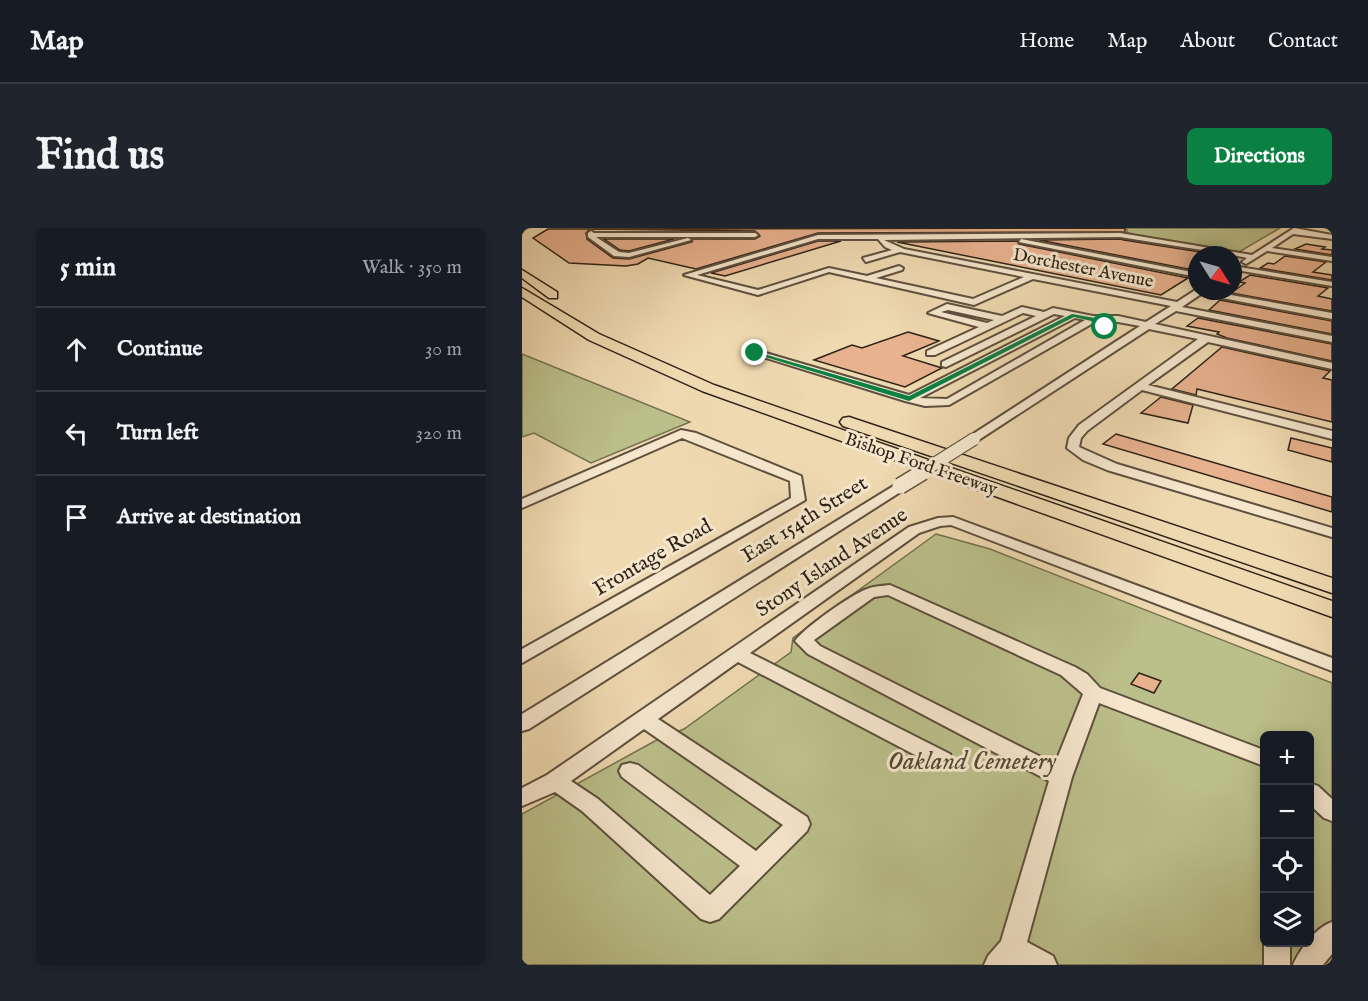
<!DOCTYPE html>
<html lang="en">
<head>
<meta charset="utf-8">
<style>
	body { margin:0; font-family:"IM FELL English",serif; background:#20242c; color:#f1f3f6 }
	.controls { position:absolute; right:18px; bottom:18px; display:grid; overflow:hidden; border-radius:9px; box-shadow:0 3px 15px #0003 }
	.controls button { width:54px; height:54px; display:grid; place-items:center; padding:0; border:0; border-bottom:2px solid #363941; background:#171b24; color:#f1f3f6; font:30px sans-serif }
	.compass { position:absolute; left:666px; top:18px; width:54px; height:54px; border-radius:50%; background:#171b24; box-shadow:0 3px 15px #0003; rotate:127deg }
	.stop { position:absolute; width:18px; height:18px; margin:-14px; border:4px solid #0b8043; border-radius:50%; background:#fff }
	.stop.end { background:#0b8043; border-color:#fff; box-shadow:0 2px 6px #0008 }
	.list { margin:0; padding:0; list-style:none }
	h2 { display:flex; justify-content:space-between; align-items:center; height:78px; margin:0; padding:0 24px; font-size:26px }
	h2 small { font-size:20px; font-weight:400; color:#9ea1a6 }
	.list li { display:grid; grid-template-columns:39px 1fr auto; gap:18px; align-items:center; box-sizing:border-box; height:84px; padding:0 24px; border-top:2px solid #363941 }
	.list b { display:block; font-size:22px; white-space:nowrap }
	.list em { font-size:20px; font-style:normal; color:#9ea1a6 }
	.icon { flex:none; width:33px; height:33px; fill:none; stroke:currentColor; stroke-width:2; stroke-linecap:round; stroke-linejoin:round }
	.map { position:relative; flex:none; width:810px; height:737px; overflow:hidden; border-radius:9px }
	header { display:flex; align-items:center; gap:36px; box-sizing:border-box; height:84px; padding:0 30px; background:#171b24; border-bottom:2px solid #363941 }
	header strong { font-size:28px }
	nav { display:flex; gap:33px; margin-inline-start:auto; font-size:21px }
	.intro { display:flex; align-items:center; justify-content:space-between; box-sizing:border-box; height:144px; padding:0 36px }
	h1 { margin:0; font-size:42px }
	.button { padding:15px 27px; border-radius:9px; background:#0b8043; color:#fff; font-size:21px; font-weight:700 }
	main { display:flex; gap:36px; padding:0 36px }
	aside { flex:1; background:#171b24; border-radius:9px; box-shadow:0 3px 15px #0003 }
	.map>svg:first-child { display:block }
	.green { fill:#bbbf8a; stroke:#747150; stroke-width:1.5; fill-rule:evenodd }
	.building { fill:#e8b28f; stroke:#2e2317; stroke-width:1.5; fill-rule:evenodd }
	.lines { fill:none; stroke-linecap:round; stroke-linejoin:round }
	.minor-casing { stroke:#5e503e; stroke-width:4 }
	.highway-casing { stroke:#2e2317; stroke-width:3 }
	.minor { fill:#f5e6cc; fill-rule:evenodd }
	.highway { fill:#efd9b1; fill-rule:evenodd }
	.minor-bridge-far1-casing { stroke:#5e503e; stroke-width:14; stroke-linecap:butt }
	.minor-bridge-casing { stroke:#5e503e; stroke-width:18; stroke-linecap:butt }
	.minor-bridge-far1 { stroke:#f5e6cc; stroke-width:12 }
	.minor-bridge { stroke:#f5e6cc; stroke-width:15 }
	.route { fill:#0b8043 }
	.labels { text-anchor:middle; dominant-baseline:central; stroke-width:6; stroke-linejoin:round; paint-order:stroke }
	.far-street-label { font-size:18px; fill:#2e2317; stroke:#f5e6cc }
	.street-label { font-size:21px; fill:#2e2317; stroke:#f5e6cc }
	.near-park-label { font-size:26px; font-style:italic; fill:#514a34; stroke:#f5e6cc }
</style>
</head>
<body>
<header>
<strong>Map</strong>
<nav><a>Home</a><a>Map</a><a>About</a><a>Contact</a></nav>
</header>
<div class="intro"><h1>Find us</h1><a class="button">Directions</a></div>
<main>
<aside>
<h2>5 min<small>Walk · 350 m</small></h2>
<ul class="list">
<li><svg class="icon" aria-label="ahead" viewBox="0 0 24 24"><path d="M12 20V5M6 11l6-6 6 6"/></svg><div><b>Continue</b></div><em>30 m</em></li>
<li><svg class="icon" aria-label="left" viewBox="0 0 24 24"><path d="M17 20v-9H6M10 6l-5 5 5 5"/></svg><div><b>Turn left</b></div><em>320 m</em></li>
<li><svg class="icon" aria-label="arrive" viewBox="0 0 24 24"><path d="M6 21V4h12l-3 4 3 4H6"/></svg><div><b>Arrive at destination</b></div></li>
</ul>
</aside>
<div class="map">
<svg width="810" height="737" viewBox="0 0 810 737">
	<rect width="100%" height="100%" fill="#efd9b1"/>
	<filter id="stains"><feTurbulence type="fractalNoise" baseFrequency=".00333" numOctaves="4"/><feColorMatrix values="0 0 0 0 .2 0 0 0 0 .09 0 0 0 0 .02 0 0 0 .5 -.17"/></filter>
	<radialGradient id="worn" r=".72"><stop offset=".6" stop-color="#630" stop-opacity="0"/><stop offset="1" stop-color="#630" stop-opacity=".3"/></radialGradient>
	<path class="green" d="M604,0H758L717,24L607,7Z
		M0,126L168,194L69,235L12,205L0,209Z
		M414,306L468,321L810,455V737H0V586L133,513L162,501L269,424L271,410ZM742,508H788V714H742Z"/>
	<path class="building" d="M603,0V4L296,5L174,41L126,30L116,36L104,38L47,35L11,10L26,1ZM68,1L233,3L238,8L233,11H171L170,14L107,31L91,30L65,11L64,5Z
		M82,11H152L107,23L98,22Z
		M598,11L602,12L691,26L675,27V36L666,41L517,12Z
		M296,13H319L203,48L189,45Z
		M495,13L497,16L666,50L639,67L375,14Z
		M784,16L803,19L800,21L810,22V27L773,21Z
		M763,28L804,34L791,44L810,47V52L738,40L746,35L752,36Z
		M728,47L806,60L796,68L810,71V83L709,65L723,55L717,54Z
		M698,72L810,93V106L687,82Z
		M676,90L810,116V133L705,110L695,106L697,104L665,98Z
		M386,104L417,113L381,128L420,140L383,159L292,132L330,117L340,120Z
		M700,119L808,143L801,150L810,152V194L675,161L674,167L650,161Z
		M639,169L671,177L666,195L619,185Z
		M594,206L810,269V284L581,216Z
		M769,210L810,220V234L766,222Z
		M617,445L639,453L632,465L609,456Z"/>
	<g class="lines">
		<g class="minor-casing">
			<path id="minor" d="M772,0L810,7V11L771,6L750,20L810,29V33L745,23L724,36L720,34L725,30L711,27L598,9L362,12L382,21L655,74L675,61L810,85V91L679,66L660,79L810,108V114L654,83L633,96L810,135V141L686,114L626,157L810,203V211L620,162L565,203L559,210L557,219L595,236L810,300V309L585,242L561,232L545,220L547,210L557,197L676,111L627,101L452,215L448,214V208L618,98L596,94H573L427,177L403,178L383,173L228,125L237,123L387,167L543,88L532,86L424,139L420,138V134L514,88L501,85L413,127H405V123L457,99L406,85L425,76L480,88L500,79L522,84L531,80L571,88H596L624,94L649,78L511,51L452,77L307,44L236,67L162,47L296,7L598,5L730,27ZM296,11H356L363,19L370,22L341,30L344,34L378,24L502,49L451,71L354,50L380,42L381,40L377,38L345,48L307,40L236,62L175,47ZM426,82L472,92L465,95L419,84ZM553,90L563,92L425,171L398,170Z
				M69,3L72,5H233L236,7L233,9H74L97,24L107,25L166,10L169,12L107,29L92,28L66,9V5Z
				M499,11L675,45V49L497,14Z
				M711,38L810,54V58L714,42H711Z
				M159,202L174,205L279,248L283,272L0,435V421L269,270L268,253L160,210L0,280V271Z
				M378,254L383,255L385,258L383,261L7,501L0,503V486Z
				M431,289L810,430V443L429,297L418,298L397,305L228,425L428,526L431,532L428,538L421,540L414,538L216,434L136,491L285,589L288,596L285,603L197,691L188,694L179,691L60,583L33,564L0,578V560L25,547L387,299L416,290ZM122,501L261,597L234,623L116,537L108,535L100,537L97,543L100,549L218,638L188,667L76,571L49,553Z
				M368,357L553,439L565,446L578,460L742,522V538L577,475L550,549L505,714L531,728L535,737H462L466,728L479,713L527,553L286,426L273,413C282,400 330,366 345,361C352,358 360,358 368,357ZM366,367L539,447L561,466L533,536L298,418L292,412L352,369Z
				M788,555L796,558L810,571V593L802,590L788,577Z
				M810,694V726L801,737H771C778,721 793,700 810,694Z
				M742,713L768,714V737H742Z"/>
		</g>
		<g class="highway-casing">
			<path id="highway" d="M0,42L35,64V70H27L0,50Z
				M0,60L77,106L192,157L810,373V389L180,163L67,112L0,69Z
				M327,189L810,350V365L321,198L318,194L321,190Z"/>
		</g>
		<use href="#minor" class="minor"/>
		<use href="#highway" class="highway"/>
		<g class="minor-bridge-far1-casing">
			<path id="minor-bridge-far1" d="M398,245L452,211"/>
		</g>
		<g class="minor-bridge-casing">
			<path id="minor-bridge" d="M378,258L401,244"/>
		</g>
		<use href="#minor-bridge-far1" class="minor-bridge-far1"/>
		<use href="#minor-bridge" class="minor-bridge"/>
	</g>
	<path class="route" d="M550,86L573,90L586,99L581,100L569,93L552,89L387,173L230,125L235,124L387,168Z"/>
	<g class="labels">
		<g class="far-street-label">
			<text transform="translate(561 41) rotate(11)">Dorchester Avenue</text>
			<text transform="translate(399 237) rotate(19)">Bishop Ford Freeway</text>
		</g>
		<g class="street-label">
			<text transform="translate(283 292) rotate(-32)">East 154th Street</text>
			<text transform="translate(131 330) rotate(-30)">Frontage Road</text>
			<text transform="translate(310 335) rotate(-34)">Stony Island Avenue</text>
		</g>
		<g class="near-park-label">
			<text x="450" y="533">Oakland Cemetery</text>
		</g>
	</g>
	<rect width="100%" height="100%" filter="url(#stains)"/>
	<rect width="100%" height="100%" fill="url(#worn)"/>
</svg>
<div class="controls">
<button>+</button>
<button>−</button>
<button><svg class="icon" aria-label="locate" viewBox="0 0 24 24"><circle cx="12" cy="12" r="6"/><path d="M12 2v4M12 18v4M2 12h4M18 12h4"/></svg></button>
<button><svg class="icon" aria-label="layers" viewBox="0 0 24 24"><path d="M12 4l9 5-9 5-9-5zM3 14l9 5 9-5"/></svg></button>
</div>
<svg class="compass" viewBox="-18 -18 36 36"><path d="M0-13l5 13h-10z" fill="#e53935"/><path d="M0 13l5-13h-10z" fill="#9ea1a6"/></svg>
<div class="stop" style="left:583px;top:99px"></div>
<div class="stop end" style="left:233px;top:125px"></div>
</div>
</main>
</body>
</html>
